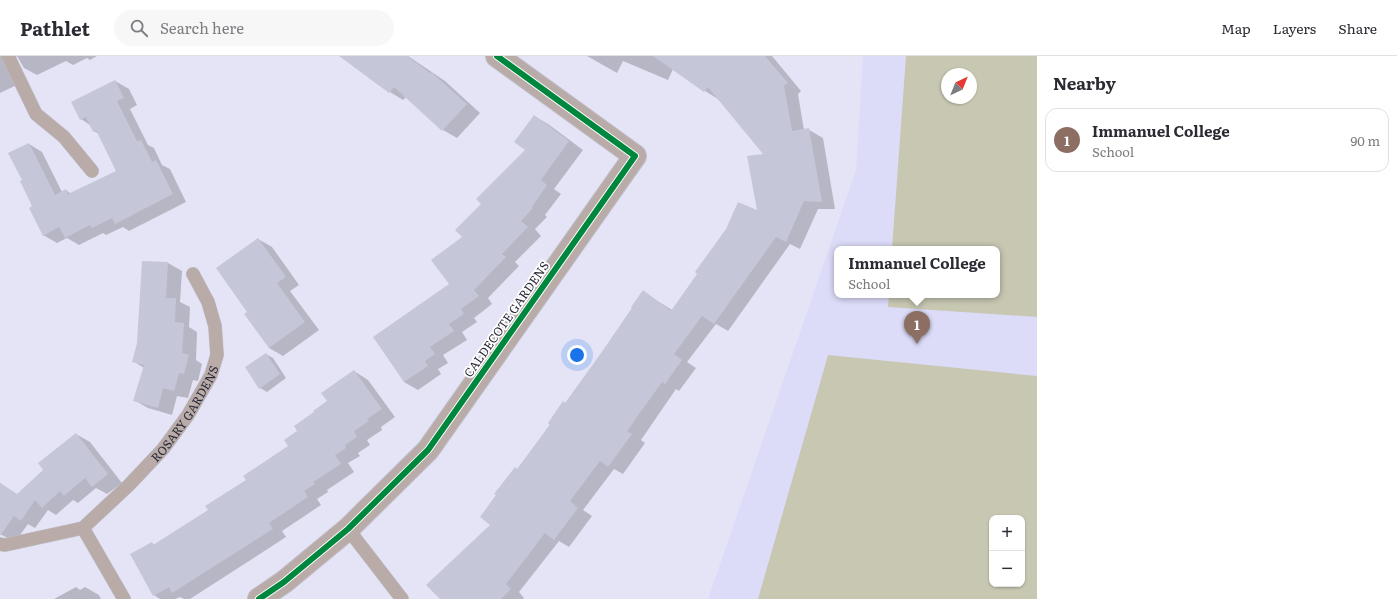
<!DOCTYPE html>
<html lang="en">
<head>
<meta charset="utf-8">
<style>
	body { margin:0; font-family:Literata,serif; background:#f7f7f7; color:#2b2b33 }
	.controls { position:absolute; right:12px; bottom:12px; display:grid; overflow:hidden; border-radius:8px; box-shadow:0 1px 3px #0004 }
	.controls button { width:36px; height:36px; display:grid; place-items:center; padding:0; border:0; border-bottom:1px solid #e1e1e2; background:#fff; color:#2b2b33; font:20px sans-serif }
	.compass { position:absolute; left:941px; top:12px; width:36px; height:36px; border-radius:50%; background:#fff; box-shadow:0 1px 3px #0004; rotate:43deg }
	.you { position:absolute; left:577px; top:299px; width:14px; height:14px; margin:-10px; border:3px solid #fff; border-radius:50%; background:#1a73e8; box-shadow:0 0 0 6px #1a73e833 }
	.badge { display:grid; place-items:center; width:26px; height:26px; border-radius:50%; background:#0b8043; color:#fff; font-size:13px; font-weight:700 }
	.pin { position:absolute; translate:-50% -33px; filter:drop-shadow(0 1px 2px #0008) }
	.pin::after { content:''; position:absolute; top:21px; width:14px; height:12px; background:inherit; clip-path:polygon(0 0,100% 0,50% 100%) }
	.popup { position:absolute; left:834px; top:190px; width:166px; height:52px; box-sizing:border-box; display:grid; place-content:center; border-radius:8px; background:#fff; filter:drop-shadow(0 1px 3px #0005); font-size:13px; white-space:nowrap; color:#7c7c81 }
	.popup b { font-size:15px; color:#2b2b33 }
	.popup::after { content:''; position:absolute; left:50%; top:100%; margin-left:-8px; border:8px solid transparent; border-top-color:#fff }
	.list { margin:0; padding:0; list-style:none }
	h2 { display:flex; justify-content:space-between; align-items:center; height:52px; margin:0; padding:0 16px; font-size:17px }
	h2 small { font-size:13px; font-weight:400; color:#7c7c81 }
	.list li { display:grid; grid-template-columns:26px 1fr auto; gap:12px; align-items:center; box-sizing:border-box; height:64px; margin:0 8px 8px; padding:0 8px; border:1px solid #e1e1e2; border-radius:12px }
	.list b { display:block; font-size:15px; white-space:nowrap }
	.list p { margin:0; font-size:13px; white-space:nowrap; color:#7c7c81 }
	.list em { font-size:13px; font-style:normal; color:#7c7c81 }
	.icon { flex:none; width:22px; height:22px; fill:none; stroke:currentColor; stroke-width:2; stroke-linecap:round; stroke-linejoin:round }
	.map { position:relative; flex:none; width:1037px; height:543px; overflow:hidden }
	header { display:flex; align-items:center; gap:24px; box-sizing:border-box; height:56px; padding:0 20px; background:#fff; border-bottom:1px solid #e1e1e2 }
	header strong { font-size:19px }
	nav { display:flex; gap:22px; margin-inline-start:auto; font-size:14px }
	.search { width:280px; height:36px; background:#f7f7f7; display:flex; align-items:center; gap:10px; box-sizing:border-box; padding:0 14px; border-radius:22px; color:#7c7c81; font-size:15px }
	main { display:flex }
	aside { flex:1; background:#fff }
	.map>svg:first-child { display:block }
	.built { fill:#dcdcf9; fill-rule:evenodd }
	.green { fill:#c8c7b2; fill-rule:evenodd }
	.shadow { fill:#0003 }
	.building { fill:#c6c6d9 }
	.lines { fill:none; stroke-linecap:round; stroke-linejoin:round }
	.service-casing { stroke:#c0c0ce; stroke-width:14 }
	.minor-casing { stroke:#c0c0ce; stroke-width:24 }
	.service { stroke:#b9aba8; stroke-width:13 }
	.minor { stroke:#b9aba8; stroke-width:22 }
	.cycleway-casing { stroke:#fff; stroke-width:8 }
	.cycleway { stroke:#00873e; stroke-width:6 }
	.labels { text-anchor:middle; dominant-baseline:central; stroke-width:3.5; stroke-linejoin:round; paint-order:stroke }
	.street-label { font-size:12px; fill:#292938; stroke:#fff }
</style>
</head>
<body>
<header>
<strong>Pathlet</strong>
<div class="search"><svg class="icon" aria-label="search" viewBox="0 0 24 24"><circle cx="10" cy="10" r="6"/><path d="M15 15l6 6"/></svg>Search here</div>
<nav><a>Map</a><a>Layers</a><a>Share</a></nav>
</header>
<main>
<div class="map">
<svg width="1037" height="543" viewBox="0 0 1037 543">
	<rect width="100%" height="100%" fill="#e4e4f6"/>
	<path class="built" d="M863,0H1037V543H708L856,114ZM947,18H971V42H947ZM837,193H997V239H837ZM992,462H1022V528H992Z"/>
	<path class="green" d="M906,0H1037V261L888,251L889,239H997V193H892ZM947,18H971V42H947Z
		M828,299L1037,320V543H758ZM992,462H1022V528H992Z"/>
	<path class="shadow" d="M0,0H97L90,4L87,2L73,9L66,5L37,19L24,12L17,0L14,3L21,27L0,37Z
		M341,0H408L445,25L480,57L457,82L443,74L406,41L403,44L390,36Z
		M587,0H772L801,35L798,38L804,74H809L823,82L835,153H818L800,193L790,188L728,275L716,268L687,306L696,312L679,335L676,333L641,384L645,387L623,418L614,413L583,454L592,460L569,491L559,485L519,536L524,542L523,543H441L491,469L517,414L600,300L643,236L672,254L758,156L765,99L718,43L705,35L673,13L668,24L623,5L617,17Z
		M115,25L129,33L137,49L130,53L148,89L154,92L162,109L170,113L186,146L129,175L123,171L106,179L103,177L79,189L67,182L57,187L43,179L23,125L29,88L42,96L62,136L66,134L71,138L117,115L99,78L94,75L90,69L81,63Z
		M534,60L548,68L583,94L554,133L561,138L545,159L547,161L535,173L541,180L515,206L519,210L488,242L492,248L474,262L477,266L462,276L467,284L443,299L448,307L438,313L441,318L418,334L404,326L451,228L464,181L482,148L526,94Z
		M258,183L272,191L299,229L290,235L319,274L283,300L269,292L248,256Z
		M168,207L182,215L180,246L190,251L189,271L197,276L196,304L202,308L198,325L193,324L188,342L177,340L172,359L148,352L134,344L144,312L133,305Z
		M266,298L273,302L286,322L267,336L260,332Z
		M354,315L368,324L395,361L381,371L382,374L367,384L370,389L358,397L360,400L348,407L354,416L327,434L328,436L317,443L321,449L282,475L286,481L190,543H184L180,541L175,543H160L154,539L152,487L155,489L210,455L289,390L298,375L328,346Z
		M76,378L90,386L122,427L107,438L96,432L78,447L73,444L56,459L48,454L35,472L28,468L15,486L0,478V427L18,439L45,414Z
		M76,531L80,534L85,531L99,539L101,543H54Z"/>
	<path class="building" d="M339,0H407L430,17L431,16L467,48L442,75L394,31L389,37Z
		M653,0H765L788,27L784,30L792,75L809,72L822,146L804,145L786,186L776,181L714,268L702,260L674,298L682,304L665,328L662,326L627,375L632,378L608,411L600,405L570,445L578,452L554,484L545,477L506,528L511,533L501,543H440L426,529L490,469L480,461L496,439L494,438L515,411L517,413L550,369L548,367L563,345L565,347L599,300L632,252L631,251L643,234L671,255L697,218L695,216L726,173L738,146L757,154L747,100L763,98L708,31L704,36Z
		M115,24L124,42L117,45L137,85L141,84L152,106L156,104L173,138L115,168L112,162L92,172L90,169L65,182L59,171L43,180L29,152L32,150L20,125L22,124L8,97L29,87L55,139L66,133L68,138L116,115L96,74L93,76L86,61L80,64L71,46Z
		M534,59L569,85L541,124L547,129L532,151L533,152L521,165L528,171L502,198L506,201L474,234L479,240L461,253L464,258L449,268L454,275L430,291L435,298L425,305L428,310L404,326L373,281L449,228L431,204L462,181L455,174L481,148L476,143L525,94L514,86Z
		M258,182L286,221L277,227L305,266L269,292L244,258L247,256L216,212Z
		M142,205L168,206L166,242H176L175,266L184,267L182,297L189,299L184,318L179,317L174,335L163,332L158,352L133,345L144,309L132,306L137,287Z
		M266,297L280,318L259,333L245,311Z
		M354,314L382,353L367,363L369,365L354,375L357,381L345,389L346,392L335,399L341,408L313,426L315,428L304,435L308,441L269,467L273,473L172,537L169,531L153,540L130,498L152,486L153,489L208,454L205,450L246,424L243,420L288,390L284,384L297,375L294,370L314,356L313,355L327,345L321,337Z
		M76,377L108,418L92,431L85,422L64,440L60,435L42,452L35,444L21,465L14,460L0,480V427L17,438L43,414L38,407Z"/>
	<g class="lines">
		<g class="service-casing">
			<g id="service">
				<path d="M8,0L36,58L64,81L92,115"/>
				<path d="M83,472L124,543"/>
				<path d="M348,473L402,543"/>
				<path id="s1" d="M0,488L5,489L83,472L129,429L163,393L188,359L211,319L217,299L215,270L208,246L193,218"/>
			</g>
		</g>
		<g class="minor-casing">
			<path id="minor" d="M259,543L284,526L348,473L428,394L635,100L497,0"/>
		</g>
		<use href="#service" class="service"/>
		<use href="#minor" class="minor"/>
		<g class="cycleway-casing">
			<path id="cycleway" d="M259,543L284,526L348,473L428,394L635,100L497,0"/>
		</g>
		<use href="#cycleway" class="cycleway"/>
	</g>
	<g class="labels">
		<g class="street-label">
			<text transform="translate(506 263) rotate(-55)">CALDECOTE GARDENS</text>
			<text stroke="none"><textPath href="#s1" startOffset="239">ROSARY GARDENS</textPath></text>
		</g>
	</g>
</svg>
<div class="controls">
<button>+</button>
<button>−</button>
</div>
<svg class="compass" viewBox="-18 -18 36 36"><path d="M0-13l5 13h-10z" fill="#e53935"/><path d="M0 13l5-13h-10z" fill="#7c7c81"/></svg>
<div class="you"></div>
<div class="pin badge" style="left:917px;top:288px;background:#8d6e63">1</div>
<div class="popup"><b>Immanuel College</b>School</div>
</div>
<aside>
<h2>Nearby<small></small></h2>
<ul class="list">
<li><span class="badge" style="background:#8d6e63">1</span><div><b>Immanuel College</b><p>School</p></div><em>90 m</em></li>
</ul>
</aside>
</main>
</body>
</html>
